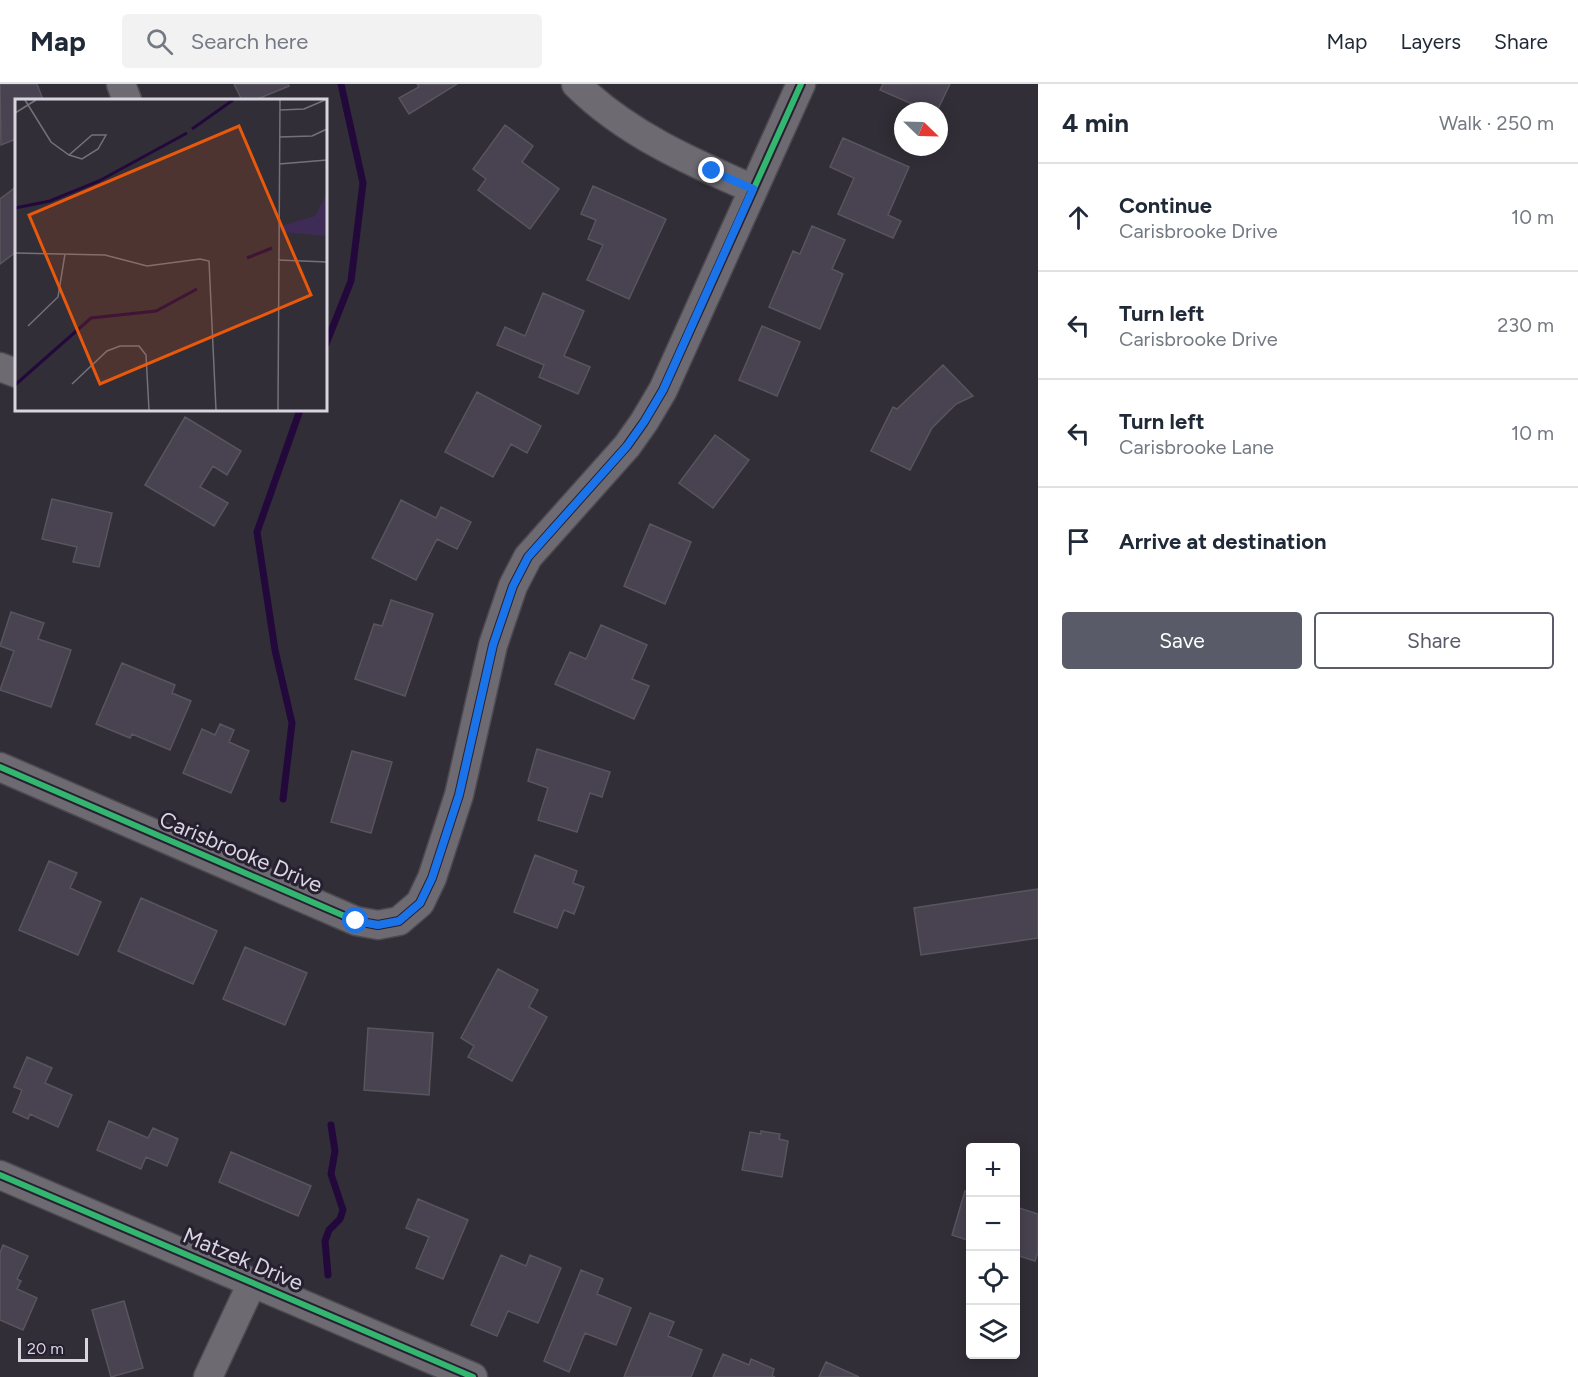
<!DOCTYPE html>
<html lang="en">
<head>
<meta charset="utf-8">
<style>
	body { margin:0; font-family:Figtree,sans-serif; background:#f2f2f3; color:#1f2937 }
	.controls { position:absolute; right:18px; bottom:18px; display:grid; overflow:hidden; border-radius:6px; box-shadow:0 3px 15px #0003 }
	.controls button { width:54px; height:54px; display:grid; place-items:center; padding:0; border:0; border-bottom:2px solid #e0e1e3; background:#fff; color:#1f2937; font:30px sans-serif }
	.compass { position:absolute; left:894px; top:18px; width:54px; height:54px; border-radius:50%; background:#fff; box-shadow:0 3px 15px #0003; rotate:113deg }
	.scale { position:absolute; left:18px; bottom:15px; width:70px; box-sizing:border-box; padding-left:6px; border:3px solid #d9d5e0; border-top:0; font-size:16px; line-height:21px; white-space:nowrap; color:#d9d5e0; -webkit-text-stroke:4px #272031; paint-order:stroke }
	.stop { position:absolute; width:18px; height:18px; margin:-14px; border:4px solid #1a73e8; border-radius:50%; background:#fff }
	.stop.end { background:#1a73e8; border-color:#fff; box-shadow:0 2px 6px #0008 }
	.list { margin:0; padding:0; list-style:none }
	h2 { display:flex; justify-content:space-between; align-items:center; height:78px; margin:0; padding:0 24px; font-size:26px }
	h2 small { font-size:20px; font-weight:400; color:#747a83 }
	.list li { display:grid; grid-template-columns:39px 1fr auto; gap:18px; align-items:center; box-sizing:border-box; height:108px; padding:0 24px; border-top:2px solid #e0e1e3 }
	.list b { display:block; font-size:22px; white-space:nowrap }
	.list p { margin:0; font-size:20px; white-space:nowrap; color:#747a83 }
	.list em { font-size:20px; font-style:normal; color:#747a83 }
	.actions { display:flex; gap:12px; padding:18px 24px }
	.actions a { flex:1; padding:14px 0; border:2px solid #595c68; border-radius:6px; text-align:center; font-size:21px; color:#595c68 }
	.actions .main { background:#595c68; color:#fff }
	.icon { flex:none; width:33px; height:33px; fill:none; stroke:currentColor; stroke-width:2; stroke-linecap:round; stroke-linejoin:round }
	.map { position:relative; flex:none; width:1038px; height:1293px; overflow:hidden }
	header { display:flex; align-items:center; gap:36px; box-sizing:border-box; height:84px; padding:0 30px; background:#fff; border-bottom:2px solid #e0e1e3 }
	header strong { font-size:28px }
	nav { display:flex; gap:33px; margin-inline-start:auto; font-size:21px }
	.search { width:420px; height:54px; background:#f2f2f3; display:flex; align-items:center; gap:15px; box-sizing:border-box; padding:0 21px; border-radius:6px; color:#747a83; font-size:22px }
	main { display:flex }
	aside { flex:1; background:#fff }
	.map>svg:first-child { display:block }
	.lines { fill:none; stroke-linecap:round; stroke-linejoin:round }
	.stream { stroke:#23093b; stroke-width:7 }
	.building { fill:#494251; stroke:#58555c; stroke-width:1.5 }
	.street-casing { stroke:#4d4951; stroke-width:31 }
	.street { stroke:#6d6a71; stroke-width:28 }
	.cycleway-casing { stroke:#272031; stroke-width:10 }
	.cycleway { stroke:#33b770; stroke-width:6 }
	.route { stroke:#1a73e8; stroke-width:8 }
	.labels { text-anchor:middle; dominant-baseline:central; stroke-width:6; stroke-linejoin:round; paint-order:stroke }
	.street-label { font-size:22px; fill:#d9d5e0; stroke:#272031 }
	.inset-river { fill:none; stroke:#23093b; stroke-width:3 }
	.inset-road { fill:none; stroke:#75717b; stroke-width:1.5 }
	.view { fill:#e8590c; fill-opacity:0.15; stroke:#e8590c; stroke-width:3 }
	.inset-edge { fill:none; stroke:#d9d5e0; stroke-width:3 }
</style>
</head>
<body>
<header>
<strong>Map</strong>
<div class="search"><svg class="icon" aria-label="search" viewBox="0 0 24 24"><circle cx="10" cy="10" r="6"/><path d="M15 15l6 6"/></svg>Search here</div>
<nav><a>Map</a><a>Layers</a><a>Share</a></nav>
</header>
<main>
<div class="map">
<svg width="1038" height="1293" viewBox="0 0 1038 1293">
	<rect width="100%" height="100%" fill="#322e37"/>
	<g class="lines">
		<path class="stream" d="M326,260L351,197L363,99L341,0
			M283,715L292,639L275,566L257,448L300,326
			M328,1191L325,1157L329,1146L340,1135L343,1126L331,1090L335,1067L331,1041"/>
	</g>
	<path class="building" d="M0,0H37L43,16H16V55L1,61Z
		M234,0H288L289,2L255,16H242Z
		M417,0H457L409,30L399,14L419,3Z
		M883,0H950L937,27H928L880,6Z
		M505,41L533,62L522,78L559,105L530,145L478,106L486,95L473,85Z
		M843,54L909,83L888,131L901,137L893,154L838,130L854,94L830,83Z
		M593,102L666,135L629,215L587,196L603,161L588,155L596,136L581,130Z
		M16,103V168L0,180V115Z
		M812,142L845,156L832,185L843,190L820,245L769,223L793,167L800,170Z
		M543,209L584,227L564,272L590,283L578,310L539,293L544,281L497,261L505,243L525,252Z
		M762,242L800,258L777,312L739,296Z
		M943,281L973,312L956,320L932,344L910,386L871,367L893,323L897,325Z
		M477,308L541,342L527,369L511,360L493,393L445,368Z
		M185,333L241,367L227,391L213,382L200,403L228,419L214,442L145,401Z
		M715,351L749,376L713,424L679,399Z
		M52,415L112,429L99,483L73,478L77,463L42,455Z
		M401,416L436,434L441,423L471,438L457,465L437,455L416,496L372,474Z
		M650,440L691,458L665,520L624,502Z
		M391,516L433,530L405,612L355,595L374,540L382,542Z
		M11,528L44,539L38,555L71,566L51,623L0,606L14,567L0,562Z
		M601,541L647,561L632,595L649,602L634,635L555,600L570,568L586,575Z
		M122,579L175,601L172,609L191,617L170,666L132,650L130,654L96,640Z
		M220,640L234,646L229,658L249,667L231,709L183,689L202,645L215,651Z
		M537,665L610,688L602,713L590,709L577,748L538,736L548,704L528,697Z
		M352,667L392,678L371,749L331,738Z
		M535,771L577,787L573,799L584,803L574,830L564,826L557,844L514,828Z
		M49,777L77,789L70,804L101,818L78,871L19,846Z
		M1038,805V854L921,871L914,824Z
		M141,814L217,847L193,900L118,867Z
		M245,863L307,889L285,941L223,915Z
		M498,885L538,906L529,923L547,933L512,997L468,973L474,962L461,954Z
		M368,944L433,949L429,1011L364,1006Z
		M27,973L52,984L45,999L72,1011L58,1043L30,1030L28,1035L13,1028L22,1006L14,1003Z
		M109,1037L148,1054L153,1044L178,1055L167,1082L146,1073L141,1085L97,1066Z
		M761,1047L780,1050L779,1055L788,1057L782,1093L742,1086L750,1048L761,1050Z
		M231,1068L311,1102L298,1132L219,1098Z
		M965,1107L970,1109V1157L952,1151Z
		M418,1115L468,1136L443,1195L416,1184L429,1153L406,1144Z
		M1016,1123L1038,1130V1168L1035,1177L1016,1171Z
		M3,1161L28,1172L17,1195L21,1197L17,1205L37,1214L23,1246L0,1236V1169Z
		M501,1171L526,1182L530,1171L561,1184L538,1239L508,1227L497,1252L471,1241Z
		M581,1186L603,1195L597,1210L631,1224L616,1261L585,1249L569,1288L544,1277Z
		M124,1217L143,1284L111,1293L92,1226Z
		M650,1229L674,1238L668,1252L702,1266L691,1293H624Z
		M723,1270L749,1281L751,1275L774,1285L772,1292L775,1293H713Z
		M826,1278L859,1293H819Z"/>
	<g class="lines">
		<g class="street-casing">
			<path id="street" d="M121,0L127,16
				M576,0C625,49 691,78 753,105
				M0,283L16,289
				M0,683L356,837L378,841L399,837L420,819L432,794L459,711L493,561L513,502L528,473L627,362L644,338L663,306L801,0
				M0,1091L473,1293
				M208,1293L252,1199"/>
		</g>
		<use href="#street" class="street"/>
		<g class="cycleway-casing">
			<path id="cycleway" d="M0,683L356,837L378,841L399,837L420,819L432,794L459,711L493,561L513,502L528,473L627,362L644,338L663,306L801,0
				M0,1091L473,1293"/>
		</g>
		<use href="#cycleway" class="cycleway"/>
	</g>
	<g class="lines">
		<path class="route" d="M356,837L378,841L399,837L420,819L432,794L459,711L493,561L513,502L528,473L627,362L644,338L663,306L753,105L712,87"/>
	</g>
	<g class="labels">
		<g class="street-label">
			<text transform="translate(241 768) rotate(23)">Carisbrooke Drive</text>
			<text transform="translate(243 1175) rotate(23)">Matzek Drive</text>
		</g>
	</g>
	<g transform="translate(15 15)">
		<rect width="312" height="312" fill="#322e37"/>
		<path d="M312,95V137L269,133V126L300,117Z" fill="#3f2c56"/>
		<path class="inset-river" d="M177,30L218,1M0,109L35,102L84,82L172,34M232,159L257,149M0,286L76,219L141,212L182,190"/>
		<path class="inset-road" d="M10,1L36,43L54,56L77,36H91L83,50L67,60L54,56M265,11L289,10L310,1M0,14L21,1M264,38L297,37L312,30M264,65L312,61M0,154L90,156L132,167L185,160L194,162L201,311M263,161L312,163M13,227L43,198L50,155M57,285L92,252L105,247H124L131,256L134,311M263,311L265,1"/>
		<path class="view" d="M224,27L296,196L85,285L14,116Z"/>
		<rect width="312" height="312" class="inset-edge"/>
	</g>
</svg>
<div class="controls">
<button>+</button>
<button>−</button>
<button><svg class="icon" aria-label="locate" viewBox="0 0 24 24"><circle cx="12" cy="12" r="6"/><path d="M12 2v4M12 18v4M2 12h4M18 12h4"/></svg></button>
<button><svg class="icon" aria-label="layers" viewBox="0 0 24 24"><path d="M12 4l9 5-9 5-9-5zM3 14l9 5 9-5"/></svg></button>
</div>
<svg class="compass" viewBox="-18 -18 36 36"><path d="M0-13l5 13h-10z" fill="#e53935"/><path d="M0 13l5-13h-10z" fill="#747a83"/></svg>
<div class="scale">20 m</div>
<div class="stop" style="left:356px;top:837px"></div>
<div class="stop end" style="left:712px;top:87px"></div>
</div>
<aside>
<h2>4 min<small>Walk · 250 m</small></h2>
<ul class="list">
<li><svg class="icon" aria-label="ahead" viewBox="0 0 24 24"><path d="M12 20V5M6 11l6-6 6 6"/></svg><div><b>Continue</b><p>Carisbrooke Drive</p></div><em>10 m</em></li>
<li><svg class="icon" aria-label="left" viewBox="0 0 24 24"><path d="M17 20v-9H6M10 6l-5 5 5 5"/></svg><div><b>Turn left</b><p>Carisbrooke Drive</p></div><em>230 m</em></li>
<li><svg class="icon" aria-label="left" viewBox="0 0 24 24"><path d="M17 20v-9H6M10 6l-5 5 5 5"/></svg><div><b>Turn left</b><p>Carisbrooke Lane</p></div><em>10 m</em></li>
<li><svg class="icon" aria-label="arrive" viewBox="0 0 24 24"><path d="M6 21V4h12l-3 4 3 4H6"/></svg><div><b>Arrive at destination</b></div></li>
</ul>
<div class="actions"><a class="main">Save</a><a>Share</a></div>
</aside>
</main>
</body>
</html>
